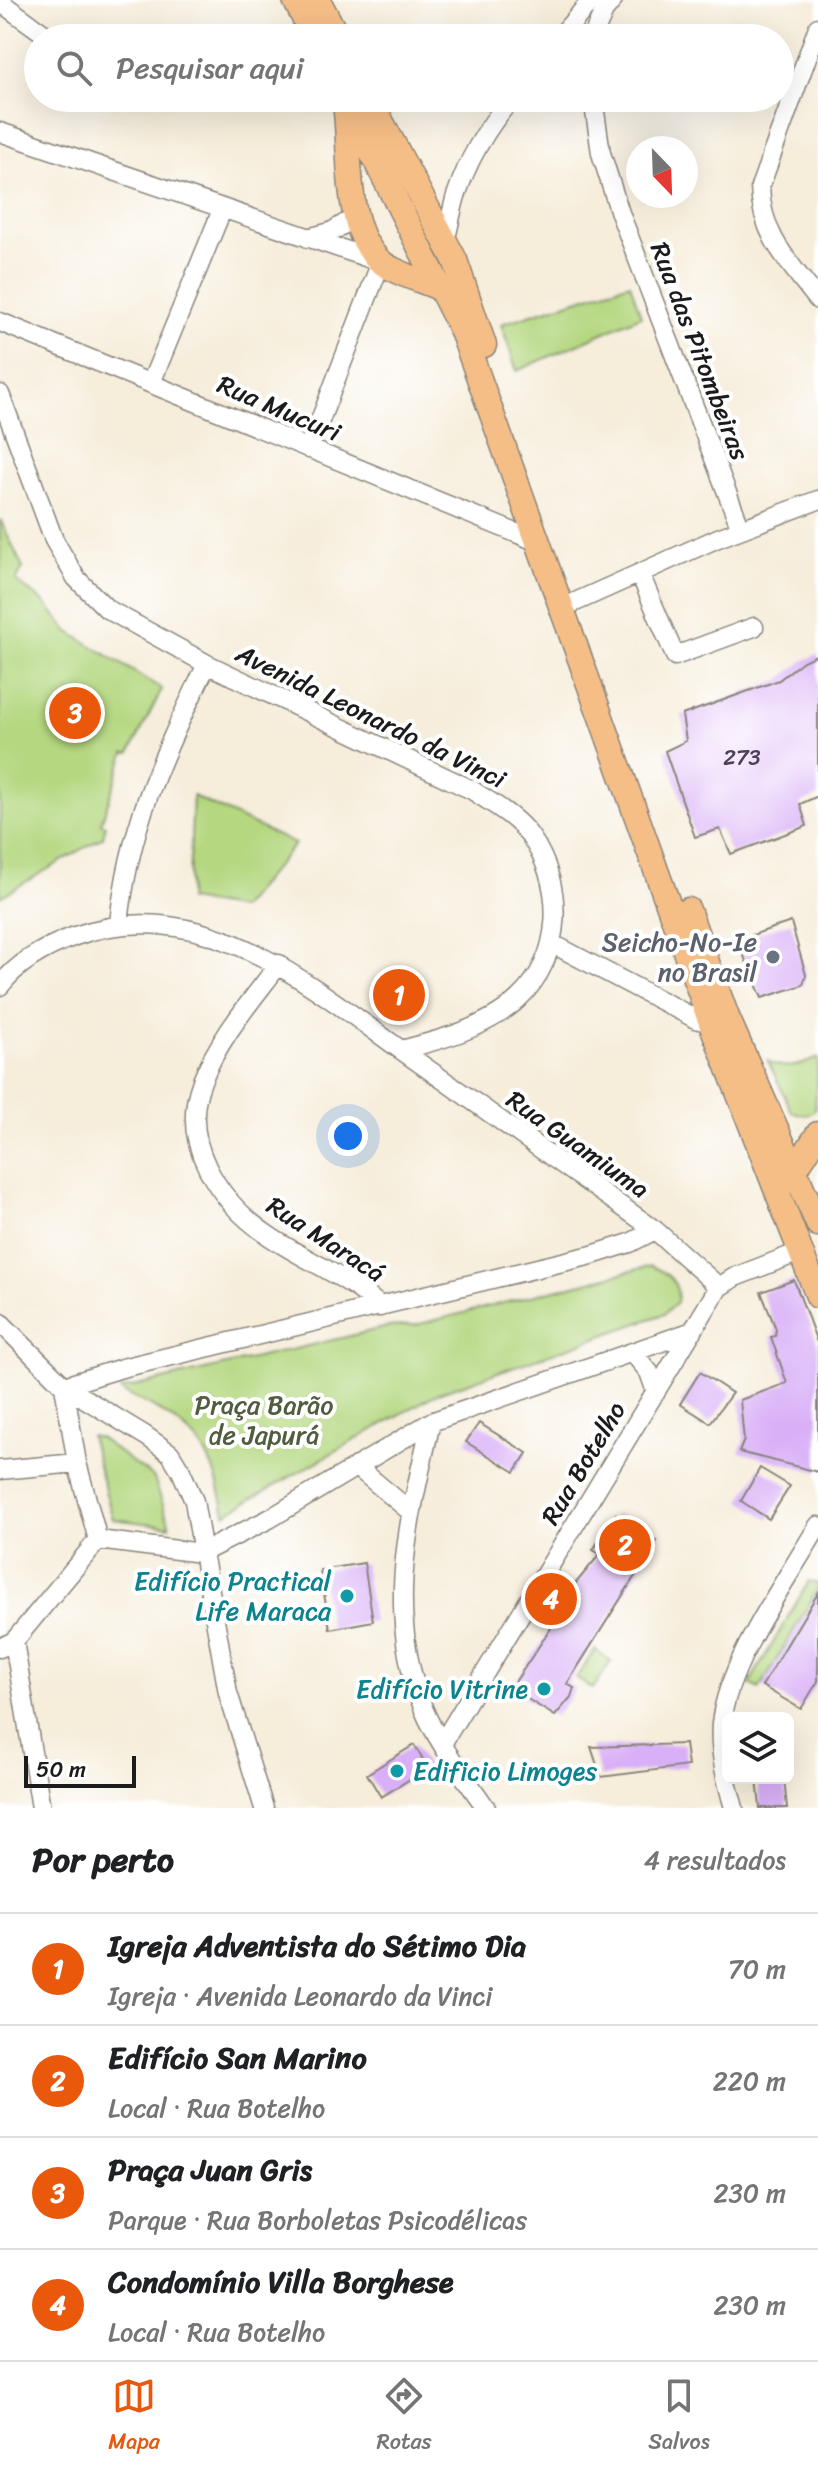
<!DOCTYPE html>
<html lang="pt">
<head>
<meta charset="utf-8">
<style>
	body { margin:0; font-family:Sriracha,sans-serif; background:#f2f2f2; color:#202124 }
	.controls { position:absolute; right:24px; bottom:24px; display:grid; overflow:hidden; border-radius:12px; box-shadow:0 8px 32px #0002 }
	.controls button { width:72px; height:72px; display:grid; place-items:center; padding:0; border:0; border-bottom:2px solid #e0e0e0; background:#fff; color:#202124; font:40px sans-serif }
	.compass { position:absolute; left:626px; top:136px; width:72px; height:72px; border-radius:50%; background:#fff; box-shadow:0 8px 32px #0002; rotate:157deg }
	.scale { position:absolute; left:24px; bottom:20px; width:112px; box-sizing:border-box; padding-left:8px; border:4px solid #1c1c1c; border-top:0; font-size:22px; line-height:28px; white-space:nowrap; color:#1c1c1c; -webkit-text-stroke:6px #fff; paint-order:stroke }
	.you { position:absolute; left:348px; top:1136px; width:28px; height:28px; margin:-20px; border:6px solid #fff; border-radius:50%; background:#1a73e8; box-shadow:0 0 0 12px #1a73e833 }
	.badge { display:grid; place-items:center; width:52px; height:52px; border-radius:50%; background:#ea580c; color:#fff; font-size:26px; font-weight:700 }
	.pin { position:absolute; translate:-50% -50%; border:4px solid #fff; box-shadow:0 2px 8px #0006 }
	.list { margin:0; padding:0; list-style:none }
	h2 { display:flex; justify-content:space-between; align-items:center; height:104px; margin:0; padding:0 32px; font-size:34px }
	h2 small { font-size:26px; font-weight:400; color:#757577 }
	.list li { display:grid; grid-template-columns:52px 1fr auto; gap:24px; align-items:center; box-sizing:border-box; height:112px; padding:0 32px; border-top:2px solid #e0e0e0 }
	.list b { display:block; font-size:30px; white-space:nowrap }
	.list p { margin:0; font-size:26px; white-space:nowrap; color:#757577 }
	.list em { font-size:26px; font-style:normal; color:#757577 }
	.icon { flex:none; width:44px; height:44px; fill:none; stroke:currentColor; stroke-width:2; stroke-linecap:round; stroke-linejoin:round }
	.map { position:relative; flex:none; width:818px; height:1808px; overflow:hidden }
	.search { position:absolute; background:#fff; box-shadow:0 8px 32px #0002; left:24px; right:24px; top:24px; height:88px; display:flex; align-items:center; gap:20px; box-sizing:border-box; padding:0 28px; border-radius:44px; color:#757577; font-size:30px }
	.sheet { height:552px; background:#fff }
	nav { display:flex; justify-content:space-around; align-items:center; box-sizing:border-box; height:112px; border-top:2px solid #e0e0e0; background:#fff; font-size:22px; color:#757577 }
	nav a { display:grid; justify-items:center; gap:4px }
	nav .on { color:#ea580c }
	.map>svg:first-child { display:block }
	.green { fill:#b4d77f; stroke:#687a4e; stroke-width:2 }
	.building { fill:#d9b0f7 }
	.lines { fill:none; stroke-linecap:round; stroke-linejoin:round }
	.minor-casing { stroke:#89847b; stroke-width:21 }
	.major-casing { stroke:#89847b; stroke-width:27 }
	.minor { stroke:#fff; stroke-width:18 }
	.major { stroke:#f6be87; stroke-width:24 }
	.worship-dot { fill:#6b7280; stroke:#fff; stroke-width:3 }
	.culture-dot { fill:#0f9aa8; stroke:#fff; stroke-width:3 }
	.labels { text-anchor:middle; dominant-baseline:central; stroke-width:8; stroke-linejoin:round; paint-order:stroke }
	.number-label { font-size:22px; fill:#4b4153 }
	.street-label { font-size:26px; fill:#1c1c1c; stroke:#fff }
	.worship-label { font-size:26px; fill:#5b616d; stroke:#fff; text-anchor:end }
	.park-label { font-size:26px; fill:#515d3f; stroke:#fff }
	.culture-label { font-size:26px; fill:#0d838f; stroke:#fff; text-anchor:end }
</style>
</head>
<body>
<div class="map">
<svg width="818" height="1808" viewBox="0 0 818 1808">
	<rect width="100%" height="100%" fill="#fff"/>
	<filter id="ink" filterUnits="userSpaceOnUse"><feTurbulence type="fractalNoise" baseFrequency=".0125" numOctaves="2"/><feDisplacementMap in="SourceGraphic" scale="16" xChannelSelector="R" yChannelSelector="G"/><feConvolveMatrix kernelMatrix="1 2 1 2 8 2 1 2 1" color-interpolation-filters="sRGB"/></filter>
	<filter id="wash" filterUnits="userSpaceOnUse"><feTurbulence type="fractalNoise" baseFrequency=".006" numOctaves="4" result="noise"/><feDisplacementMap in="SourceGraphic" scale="32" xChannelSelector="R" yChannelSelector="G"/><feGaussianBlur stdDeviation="1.8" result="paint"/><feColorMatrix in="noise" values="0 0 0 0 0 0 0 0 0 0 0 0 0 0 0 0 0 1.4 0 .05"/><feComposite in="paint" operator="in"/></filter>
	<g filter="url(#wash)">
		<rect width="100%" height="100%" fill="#f6edda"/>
		<path class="green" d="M630,283L641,316L517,371L501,324Z
			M0,519L23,568L16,581L44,602L68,631L162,689L130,753H125L101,823L106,825L103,837L0,897Z
			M193,796L295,844L240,909L188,900Z
			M818,1058L815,1110L806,1115L792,1112L768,1061C786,1071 800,1066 818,1058Z
			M650,1266C666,1271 681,1283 677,1302L664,1314L438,1393L225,1514C215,1460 203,1435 154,1408C143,1401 130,1398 120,1390L388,1327L416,1325Z
			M90,1436L99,1438L154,1478L170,1526L113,1519Z
			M809,1581L818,1584V1589L759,1689L749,1684Z
			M595,1650L611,1661L593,1689L576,1678Z"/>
		<g id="blocks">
			<path class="building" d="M818,654V796L800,804L807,826L731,854L720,829L695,837L665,751L686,741L682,715L779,680L803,661Z
				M791,922L806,975L803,985L762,998L737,940Z
				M794,1280L818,1345V1472L739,1452L744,1440L740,1400L787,1383L771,1337L775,1336L776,1329L761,1292Z
				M700,1372L732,1393L710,1423L680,1404Z
				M479,1423L527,1453L515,1472L466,1442Z
				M760,1468L790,1486L769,1519L741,1501Z
				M616,1514L657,1541L567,1684L574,1688L571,1697L555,1716L513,1690L515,1682L559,1616L541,1605L552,1588L569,1599L575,1584L600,1554L593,1550Z
				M364,1563L373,1621L330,1629L320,1570Z
				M818,1593V1681L801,1709L762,1686Z
				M685,1744L688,1766L601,1777L591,1747Z
				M414,1745L428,1768L381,1797L367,1774Z
				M757,1778H784L787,1808H760Z"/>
		</g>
	</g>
	<g filter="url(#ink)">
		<use href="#blocks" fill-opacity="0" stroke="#89847b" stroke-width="2"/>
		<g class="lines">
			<g class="minor-casing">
				<path id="minor" d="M0,2L50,38
					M818,27L760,187C761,236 790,263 818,300
					M559,38L592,0
					M592,38L604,11L613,0
					M593,98L601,153L620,213L741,529
					M0,132L380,262
					M308,238L331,232L354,218
					M444,245C449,229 451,212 456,196C468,159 487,127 512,98
					M0,322L538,542
					M151,383L222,210
					M0,394L54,540L76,578L107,609L207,664L472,790C491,803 516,816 530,836C565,885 564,956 518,999C487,1028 440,1040 401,1050C306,982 200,891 75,936C48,946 18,962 0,986
					M309,449L381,262
					M640,574L675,656L754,627
					M562,608L718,538L818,500
					M119,924C129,823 164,754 207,664
					M553,944L696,1019L711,1023L719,1020
					M279,964C252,1000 219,1038 202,1081C178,1142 219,1202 269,1236C306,1261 347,1276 381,1307
					M401,1050L655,1230L719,1287
					M0,1322L64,1386L146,1436L170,1453L181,1471L194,1501L228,1693L264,1808
					M632,1352L649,1372L656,1392
					M64,1386L77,1463L98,1540L201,1553L269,1519L431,1422L693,1331
					M64,1386L122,1368L592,1255L630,1243L655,1230
					M431,1422C409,1521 384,1611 424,1710C438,1744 465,1777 486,1808
					M356,1466L411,1512
					M0,1470L77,1463
					M14,1641L41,1808
					M0,1648L14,1641L98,1540
					M443,1742L719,1287L735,1277L802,1251
					M734,1808C726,1780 719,1753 721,1724C727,1663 787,1580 818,1526"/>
			</g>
			<g class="major-casing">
				<path id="major" d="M295,0L314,38
					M318,0L338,38
					M344,98L462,331L711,1023L818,1296
					M369,98L455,260L484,345
					M346,113C351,157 344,231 381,262C396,274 425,281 443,290
					M688,910L727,1017L818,1224
					M788,1181L818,1134"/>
			</g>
			<use href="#minor" class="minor"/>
			<use href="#major" class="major"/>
		</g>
	</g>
	<circle class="worship-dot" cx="773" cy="957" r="8"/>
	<g class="culture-dot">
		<circle cx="347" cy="1596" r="8"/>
		<circle cx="544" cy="1689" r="8"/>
		<circle cx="397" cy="1771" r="8"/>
	</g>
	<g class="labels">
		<g class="number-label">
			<text x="742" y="757">273</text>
		</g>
		<g class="street-label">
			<text transform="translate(700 351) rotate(69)">Rua das Pitombeiras</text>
			<text transform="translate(279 408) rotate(23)">Rua Mucuri</text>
			<text transform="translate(371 716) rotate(26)">Avenida Leonardo da Vinci</text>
			<text transform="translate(578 1144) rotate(35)">Rua Guamiuma</text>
			<text transform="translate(326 1239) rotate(33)">Rua Maracá</text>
			<text transform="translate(583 1463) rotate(-59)">Rua Botelho</text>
		</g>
		<g class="worship-label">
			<text x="757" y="942">Seicho-No-Ie<tspan x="757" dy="30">no Brasil</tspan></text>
		</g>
		<g class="park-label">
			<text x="264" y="1405">Praça Barão<tspan x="264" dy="30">de Japurá</tspan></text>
		</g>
		<g class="culture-label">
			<text x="331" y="1581">Edifício Practical<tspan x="331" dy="30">Life Maraca</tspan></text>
			<text x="528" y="1689">Edifício Vitrine</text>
			<text x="413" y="1771" text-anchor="start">Edificio Limoges</text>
		</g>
	</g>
</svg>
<div class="controls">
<button><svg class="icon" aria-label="layers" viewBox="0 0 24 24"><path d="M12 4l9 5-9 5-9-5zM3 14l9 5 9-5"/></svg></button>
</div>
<svg class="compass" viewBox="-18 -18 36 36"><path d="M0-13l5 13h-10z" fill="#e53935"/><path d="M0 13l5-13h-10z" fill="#757577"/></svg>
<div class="scale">50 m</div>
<div class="you"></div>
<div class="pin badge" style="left:399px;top:995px">1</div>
<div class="pin badge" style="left:625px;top:1545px">2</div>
<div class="pin badge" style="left:75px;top:713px">3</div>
<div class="pin badge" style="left:551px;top:1599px">4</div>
<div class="search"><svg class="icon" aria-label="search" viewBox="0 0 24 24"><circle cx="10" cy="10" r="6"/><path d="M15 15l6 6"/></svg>Pesquisar aqui</div>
</div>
<section class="sheet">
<h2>Por perto<small>4 resultados</small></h2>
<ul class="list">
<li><span class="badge">1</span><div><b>Igreja Adventista do Sétimo Dia</b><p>Igreja · Avenida Leonardo da Vinci</p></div><em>70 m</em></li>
<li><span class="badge">2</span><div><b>Edifício San Marino</b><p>Local · Rua Botelho</p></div><em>220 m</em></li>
<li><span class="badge">3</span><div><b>Praça Juan Gris</b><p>Parque · Rua Borboletas Psicodélicas</p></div><em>230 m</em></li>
<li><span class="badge">4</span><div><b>Condomínio Villa Borghese</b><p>Local · Rua Botelho</p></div><em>230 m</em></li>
</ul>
</section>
<nav>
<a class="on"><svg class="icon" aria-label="map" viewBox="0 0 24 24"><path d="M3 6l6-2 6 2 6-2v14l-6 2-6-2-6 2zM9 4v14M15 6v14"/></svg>Mapa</a>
<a><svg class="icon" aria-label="directions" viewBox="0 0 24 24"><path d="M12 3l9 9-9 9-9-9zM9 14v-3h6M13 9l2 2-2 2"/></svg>Rotas</a>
<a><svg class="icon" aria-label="saved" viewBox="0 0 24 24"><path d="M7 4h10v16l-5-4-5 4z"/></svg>Salvos</a>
</nav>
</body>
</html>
